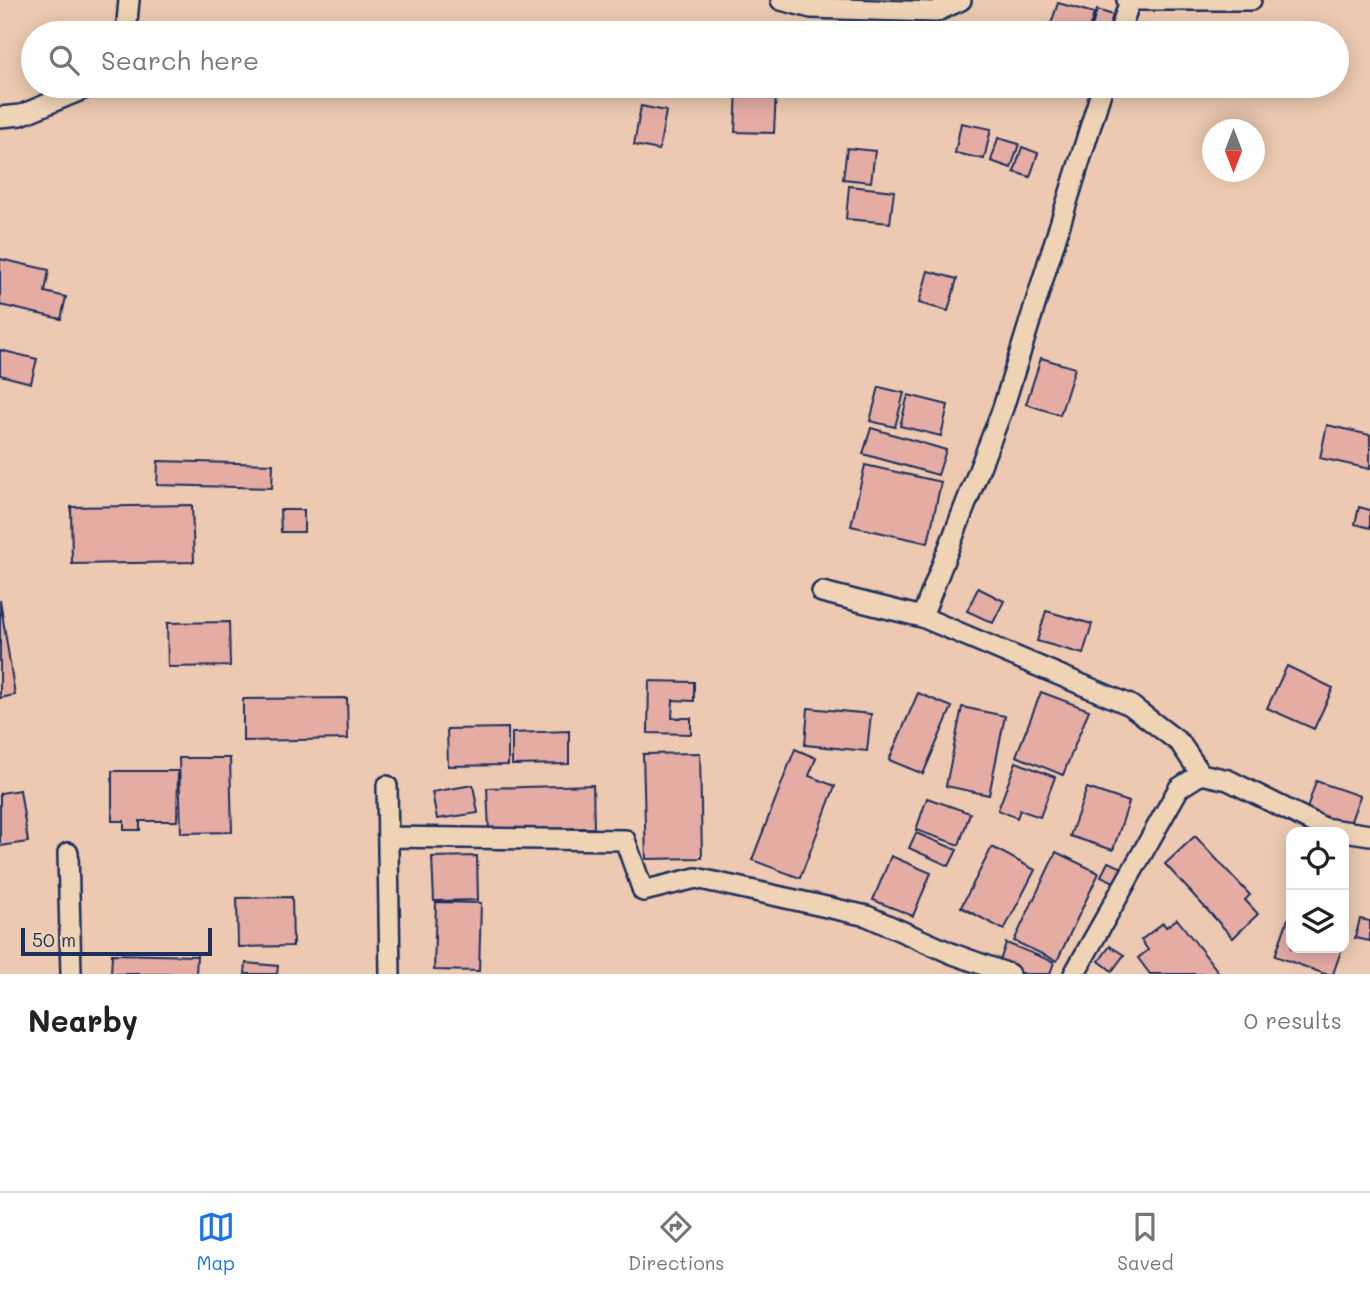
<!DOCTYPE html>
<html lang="en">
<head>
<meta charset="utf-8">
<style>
	body { margin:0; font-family:Mali,sans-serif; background:#f2f2f2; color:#222 }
	.controls { position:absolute; right:21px; bottom:21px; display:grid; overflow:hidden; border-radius:14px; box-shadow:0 4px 18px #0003 }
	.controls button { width:63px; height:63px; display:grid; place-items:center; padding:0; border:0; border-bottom:2px solid #e0e0e0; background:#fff; color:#222; font:35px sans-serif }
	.compass { position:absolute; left:1202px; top:119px; width:63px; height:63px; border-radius:50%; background:#fff; box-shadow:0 4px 18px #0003; rotate:180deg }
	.scale { position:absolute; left:21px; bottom:18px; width:191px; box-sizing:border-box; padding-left:7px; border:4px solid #1b2f5e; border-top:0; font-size:19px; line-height:24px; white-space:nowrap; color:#1b2f5e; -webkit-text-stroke:5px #eed4b5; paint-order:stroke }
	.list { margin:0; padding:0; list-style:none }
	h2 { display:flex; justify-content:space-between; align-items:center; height:91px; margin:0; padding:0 28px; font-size:30px }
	h2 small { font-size:23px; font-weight:400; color:#767676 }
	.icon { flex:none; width:38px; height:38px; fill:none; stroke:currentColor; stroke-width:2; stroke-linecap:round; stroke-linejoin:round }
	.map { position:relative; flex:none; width:1370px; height:974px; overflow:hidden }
	.search { position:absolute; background:#fff; box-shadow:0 4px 18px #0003; left:21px; right:21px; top:21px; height:77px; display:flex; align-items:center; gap:18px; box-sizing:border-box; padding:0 24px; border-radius:38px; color:#767676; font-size:26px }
	.sheet { height:217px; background:#fff }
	nav { display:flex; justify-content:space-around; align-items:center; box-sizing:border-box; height:98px; border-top:2px solid #e0e0e0; background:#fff; font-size:19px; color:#767676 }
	nav a { display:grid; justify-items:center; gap:4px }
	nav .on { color:#1a73e8 }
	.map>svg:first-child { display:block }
	.building { fill:#e5aca4; stroke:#1b2f5e; stroke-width:2 }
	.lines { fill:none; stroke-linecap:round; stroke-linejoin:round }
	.street-casing { stroke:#1b2f5e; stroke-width:24 }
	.street { stroke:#eed4b5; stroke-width:19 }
</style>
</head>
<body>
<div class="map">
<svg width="1370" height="974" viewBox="0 0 1370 974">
	<rect width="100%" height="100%" fill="#ecc9b0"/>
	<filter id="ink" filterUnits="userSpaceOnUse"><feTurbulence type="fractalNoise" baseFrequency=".0143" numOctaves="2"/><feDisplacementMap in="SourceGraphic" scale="14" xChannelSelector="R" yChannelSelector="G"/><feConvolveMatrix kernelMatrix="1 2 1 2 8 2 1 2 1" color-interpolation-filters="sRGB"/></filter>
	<g filter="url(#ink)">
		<path class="building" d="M1058,3L1094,13L1088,33H1048Z
			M1097,10L1113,15L1107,33H1090Z
			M865,29L908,30V33H865Z
			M864,86H942V90L864,88Z
			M737,90L776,91L774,133L735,132Z
			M641,106L666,111L659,150L634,145Z
			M961,123L991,129L984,159L955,153Z
			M998,138L1019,144L1011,168L991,161Z
			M1022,147L1038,153L1030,177L1014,172Z
			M847,148L875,151L871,182L843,179Z
			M849,186L894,191L890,223L846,219Z
			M0,259L49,270L45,292L66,297L61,319L0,305Z
			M928,271L957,279L948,311L919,303Z
			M0,350L37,359L31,383L0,375Z
			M1041,358L1075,368L1060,415L1026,404Z
			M879,387L904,393L895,427L870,421Z
			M908,395L948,405L941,436L900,426Z
			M1327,425L1370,435V469L1320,458Z
			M871,428L946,450L938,475L863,454Z
			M158,461L273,464L272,488L157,485Z
			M865,465L941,482L928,543L851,526Z
			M192,505L194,562L72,564L71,507Z
			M1359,507L1370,510V528L1355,524Z
			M280,510H304V532H281Z
			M978,588L1004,601L993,623L967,611Z
			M0,600L15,695L0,698Z
			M1046,611L1092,624L1083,654L1037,641Z
			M229,622L230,666L168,667L167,623Z
			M1287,666L1333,688L1314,729L1267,708Z
			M649,681L694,682V701L673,700L672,718H691V734L648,733Z
			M1041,692L1089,710L1063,775L1016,756Z
			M918,693L952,707L923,774L889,760Z
			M347,698L348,739L243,741V699Z
			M962,707L1005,716L989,795L946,786Z
			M808,708L871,714L867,751L805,745Z
			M508,728V765L448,766L447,729Z
			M569,731V764L512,765V733Z
			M795,749L816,758L809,776L835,786L800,878L752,860Z
			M700,753L702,858L646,859L643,754Z
			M179,758H230L232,832L181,833Z
			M1016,762L1055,777L1040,817L1020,810L1017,818L998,810Z
			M112,771H178L177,821H140V830H124V821H112Z
			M1316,781L1360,796L1348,829L1305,815Z
			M473,785L478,813L437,819L432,792Z
			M593,785L594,828L489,830L487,788Z
			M1087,788L1129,802L1113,850L1070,836Z
			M20,790L28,842L0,846V793Z
			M927,798L970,813L959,845L916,830Z
			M916,833L957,850L949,866L909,848Z
			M1195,836L1250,895L1245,900L1258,914L1233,938L1165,864Z
			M992,847L1035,870L1004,930L961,907Z
			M1056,852L1099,873L1057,961L1014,941Z
			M477,856L478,900L434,901L432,857Z
			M891,856L931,873L913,916L873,900Z
			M1108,862L1123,868L1116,883L1101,876Z
			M292,897L293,946L238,947L237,898Z
			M436,902L481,903L479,971L434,970Z
			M1177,919L1220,974H1150L1138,958L1148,950L1141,940L1163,923L1166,927Z
			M1288,919L1291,920V948H1342L1333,974H1325L1275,956Z
			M1360,919L1370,921V941L1355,938Z
			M1006,943L1054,962L1050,974H1025L999,964Z
			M1110,946L1124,955L1112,971L1099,961Z
			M112,954L197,956L196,974H111Z
			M246,963L278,966L277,974H245Z"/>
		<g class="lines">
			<g class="street-casing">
				<path id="street" d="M781,0L811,8L935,12L961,0
					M1127,0H1251
					M126,33L129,0
					M1119,33L1130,1
					M0,117L21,115L91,86
					M822,592L922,617L1130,705L1180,743L1201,774L1228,780L1324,828L1370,835
					M922,617L1003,408L1103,86
					M387,786L390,974
					M388,837L625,840L643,891L696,878L867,916L953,954L1009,974
					M68,853L71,974
					M1074,974L1179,788L1201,774"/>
			</g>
			<use href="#street" class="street"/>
		</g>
	</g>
</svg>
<div class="controls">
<button><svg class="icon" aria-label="locate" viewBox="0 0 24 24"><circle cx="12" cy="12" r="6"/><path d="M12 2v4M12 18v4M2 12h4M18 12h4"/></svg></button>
<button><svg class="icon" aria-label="layers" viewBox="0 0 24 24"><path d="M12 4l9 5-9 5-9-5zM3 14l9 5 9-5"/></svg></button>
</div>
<svg class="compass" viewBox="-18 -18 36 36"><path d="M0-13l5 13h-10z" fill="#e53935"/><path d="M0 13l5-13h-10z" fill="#767676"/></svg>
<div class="scale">50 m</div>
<div class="search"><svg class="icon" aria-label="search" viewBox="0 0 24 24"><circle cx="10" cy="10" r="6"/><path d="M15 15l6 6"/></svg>Search here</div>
</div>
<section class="sheet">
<h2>Nearby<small>0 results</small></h2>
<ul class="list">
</ul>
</section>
<nav>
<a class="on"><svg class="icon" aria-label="map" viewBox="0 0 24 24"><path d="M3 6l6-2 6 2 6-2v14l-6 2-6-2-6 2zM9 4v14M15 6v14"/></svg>Map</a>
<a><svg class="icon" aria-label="directions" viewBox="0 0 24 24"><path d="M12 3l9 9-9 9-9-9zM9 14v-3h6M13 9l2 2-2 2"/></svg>Directions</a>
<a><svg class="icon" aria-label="saved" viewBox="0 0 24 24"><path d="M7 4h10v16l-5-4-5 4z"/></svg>Saved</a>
</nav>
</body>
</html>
